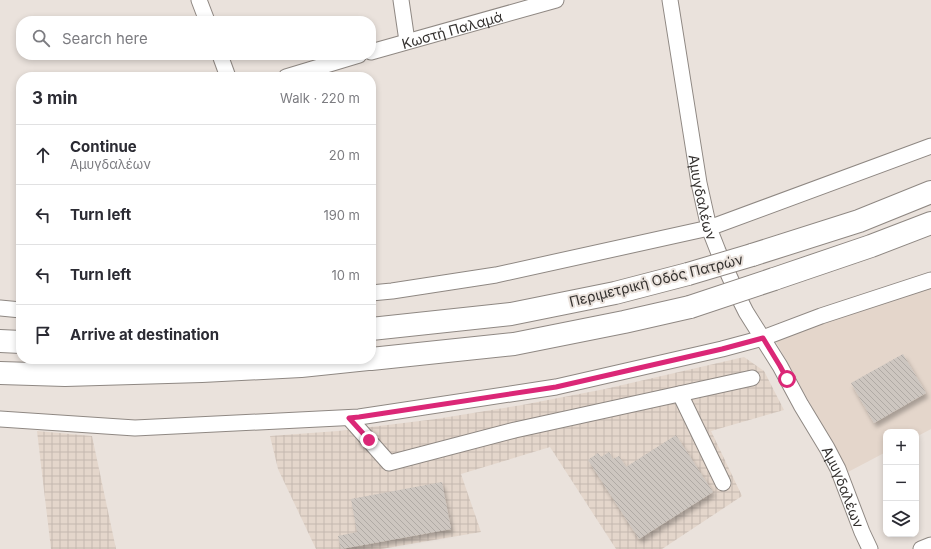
<!DOCTYPE html>
<html lang="en">
<head>
<meta charset="utf-8">
<style>
	body { margin:0; font-family:Inter,sans-serif; background:#f7f7f7; color:#2b2b33 }
	.controls { position:absolute; right:12px; bottom:12px; display:grid; overflow:hidden; border-radius:8px; box-shadow:0 2px 6px #0003 }
	.controls button { width:36px; height:36px; display:grid; place-items:center; padding:0; border:0; border-bottom:1px solid #e1e1e2; background:#fff; color:#2b2b33; font:20px sans-serif }
	.stop { position:absolute; width:12px; height:12px; margin:-9px; border:3px solid #db2777; border-radius:50%; background:#fff }
	.stop.end { background:#db2777; border-color:#fff; box-shadow:0 1px 4px #0008 }
	.list { margin:0; padding:0; list-style:none }
	h2 { display:flex; justify-content:space-between; align-items:center; height:52px; margin:0; padding:0 16px; font-size:17px }
	h2 small { font-size:13px; font-weight:400; color:#7c7c81 }
	.list li { display:grid; grid-template-columns:26px 1fr auto; gap:12px; align-items:center; box-sizing:border-box; height:60px; padding:0 16px; border-top:1px solid #e1e1e2 }
	.list b { display:block; font-size:15px; white-space:nowrap }
	.list p { margin:0; font-size:13px; white-space:nowrap; color:#7c7c81 }
	.list em { font-size:13px; font-style:normal; color:#7c7c81 }
	.icon { flex:none; width:22px; height:22px; fill:none; stroke:currentColor; stroke-width:2; stroke-linecap:round; stroke-linejoin:round }
	.map { position:relative; flex:none; width:931px; height:549px; overflow:hidden }
	.search { position:absolute; background:#fff; box-shadow:0 2px 6px #0003; left:16px; top:16px; width:360px; height:44px; display:flex; align-items:center; gap:10px; box-sizing:border-box; padding:0 14px; border-radius:16px; color:#7c7c81; font-size:15px }
	.panel { position:absolute; background:#fff; box-shadow:0 2px 6px #0003; left:16px; top:72px; width:360px; height:292px; border-radius:16px }
	.map>svg:first-child { display:block }
	.built { fill:#e4d6cb }
	.industrial { fill:url(#industrial-grid) }
	.building { fill:url(#building-back-hatch); filter:url(#shadow) }
	.lines { fill:none; stroke-linecap:round; stroke-linejoin:round }
	.minor-casing { stroke:#8f8883; stroke-width:17 }
	.highway-casing { stroke:#8f8883; stroke-width:24 }
	.minor { stroke:#fff; stroke-width:15 }
	.highway { stroke:#fff; stroke-width:22 }
	.highway-bridge-casing { stroke:#8f8883; stroke-width:24; stroke-linecap:butt }
	.highway-bridge { stroke:#fff; stroke-width:22 }
	.route { stroke:#db2777; stroke-width:5 }
	.labels { text-anchor:middle; dominant-baseline:central; stroke-width:4; stroke-linejoin:round; paint-order:stroke }
	.street-label { font-size:14px; fill:#33302e; stroke:#eae2dc }
</style>
</head>
<body>
<div class="map">
<svg width="931" height="549" viewBox="0 0 931 549">
	<defs>
		<pattern id="industrial-grid" width="8" height="8" patternUnits="userSpaceOnUse"><rect width="8" height="8" fill="#e4d6cb"/><path d="M0 4h8M4 0v8" fill="none" stroke="#c4b8af"/></pattern>
		<pattern id="building-back-hatch" width="6" height="6" patternUnits="userSpaceOnUse"><rect width="6" height="6" fill="#cdc6c0"/><path d="M-1 5l2 2M0 0l6 6M5-1l2 2" fill="none" stroke="#b0aaa5"/></pattern>
		<filter id="shadow"><feDropShadow dx="2.5" dy="4.5" stdDeviation="2" flood-color="#0004"/></filter>
	</defs>
	<rect width="100%" height="100%" fill="#eae2dc"/>
	<path class="built" d="M931,280V429L916,437V432H886V452L848,472L775,340Z"/>
	<path class="industrial" d="M744,357L764,371L784,410L711,431L742,496L662,549H616L550,447L461,474L481,532L381,549H316L278,469L270,436L338,431L436,419L522,405L605,389Z
		M37,431L92,436L116,549H51Z"/>
	<path class="building" d="M903,354L926,393L874,423L851,383Z
		M676,435L713,492L639,539L588,460L598,453L601,457L609,452L613,459L619,456L626,467Z
		M442,482L451,529L341,549L338,536L357,532L351,499Z"/>
	<g class="lines">
		<g class="minor-casing">
			<g id="minor">
				<path d="M199,0L207,21"/>
				<path d="M401,0L407,41"/>
				<path id="s1" d="M670,0L699,183L709,228L718,251L739,298L746,312L780,366L801,405L827,448L838,469L862,532L870,549"/>
				<path id="s2" d="M371,52L556,0"/>
				<path d="M220,55L228,77"/>
				<path d="M286,77L359,55"/>
				<path d="M371,293L392,291L496,275L709,228L931,146"/>
				<path d="M0,308L21,310"/>
				<path d="M680,394L723,483"/>
				<path d="M349,418L389,463L515,430L752,378"/>
				<path d="M0,419L135,428L359,417L556,387L722,349L763,338L821,316L931,280"/>
				<path d="M921,549L931,545"/>
			</g>
		</g>
		<g class="highway-casing">
			<path id="highway" d="M752,255L859,221L931,192
				M774,279L871,246L931,223
				M371,329L511,314L615,293L688,274
				M0,341L21,342
				M371,359L514,344L624,322L690,307
				M0,373L65,375L202,371L301,366L368,359"/>
		</g>
		<use href="#minor" class="minor"/>
		<use href="#highway" class="highway"/>
		<g class="highway-bridge-casing">
			<path id="highway-bridge" d="M688,274L752,255
				M690,307L774,279"/>
		</g>
		<use href="#highway-bridge" class="highway-bridge"/>
	</g>
	<g class="lines">
		<path class="route" d="M369,440L349,418L359,417L556,387L722,349L763,338L780,366L787,379"/>
	</g>
	<g class="labels">
		<g class="street-label">
			<text stroke="none"><textPath href="#s2" startOffset="84">Κωστή Παλαμά</textPath></text>
			<text stroke="none"><textPath href="#s1" startOffset="200">Αμυγδαλέων</textPath></text>
			<text transform="translate(656 280) rotate(-14)">Περιμετρική Οδός Πατρών</text>
			<text stroke="none"><textPath href="#s1" startOffset="524">Αμυγδαλέων</textPath></text>
		</g>
	</g>
</svg>
<div class="controls">
<button>+</button>
<button>−</button>
<button><svg class="icon" aria-label="layers" viewBox="0 0 24 24"><path d="M12 4l9 5-9 5-9-5zM3 14l9 5 9-5"/></svg></button>
</div>
<div class="stop" style="left:787px;top:379px"></div>
<div class="stop end" style="left:369px;top:440px"></div>
<div class="search"><svg class="icon" aria-label="search" viewBox="0 0 24 24"><circle cx="10" cy="10" r="6"/><path d="M15 15l6 6"/></svg>Search here</div>
<section class="panel">
<h2>3 min<small>Walk · 220 m</small></h2>
<ul class="list">
<li><svg class="icon" aria-label="ahead" viewBox="0 0 24 24"><path d="M12 20V5M6 11l6-6 6 6"/></svg><div><b>Continue</b><p>Αμυγδαλέων</p></div><em>20 m</em></li>
<li><svg class="icon" aria-label="left" viewBox="0 0 24 24"><path d="M17 20v-9H6M10 6l-5 5 5 5"/></svg><div><b>Turn left</b></div><em>190 m</em></li>
<li><svg class="icon" aria-label="left" viewBox="0 0 24 24"><path d="M17 20v-9H6M10 6l-5 5 5 5"/></svg><div><b>Turn left</b></div><em>10 m</em></li>
<li><svg class="icon" aria-label="arrive" viewBox="0 0 24 24"><path d="M6 21V4h12l-3 4 3 4H6"/></svg><div><b>Arrive at destination</b></div></li>
</ul>
</section>
</div>
</body>
</html>
